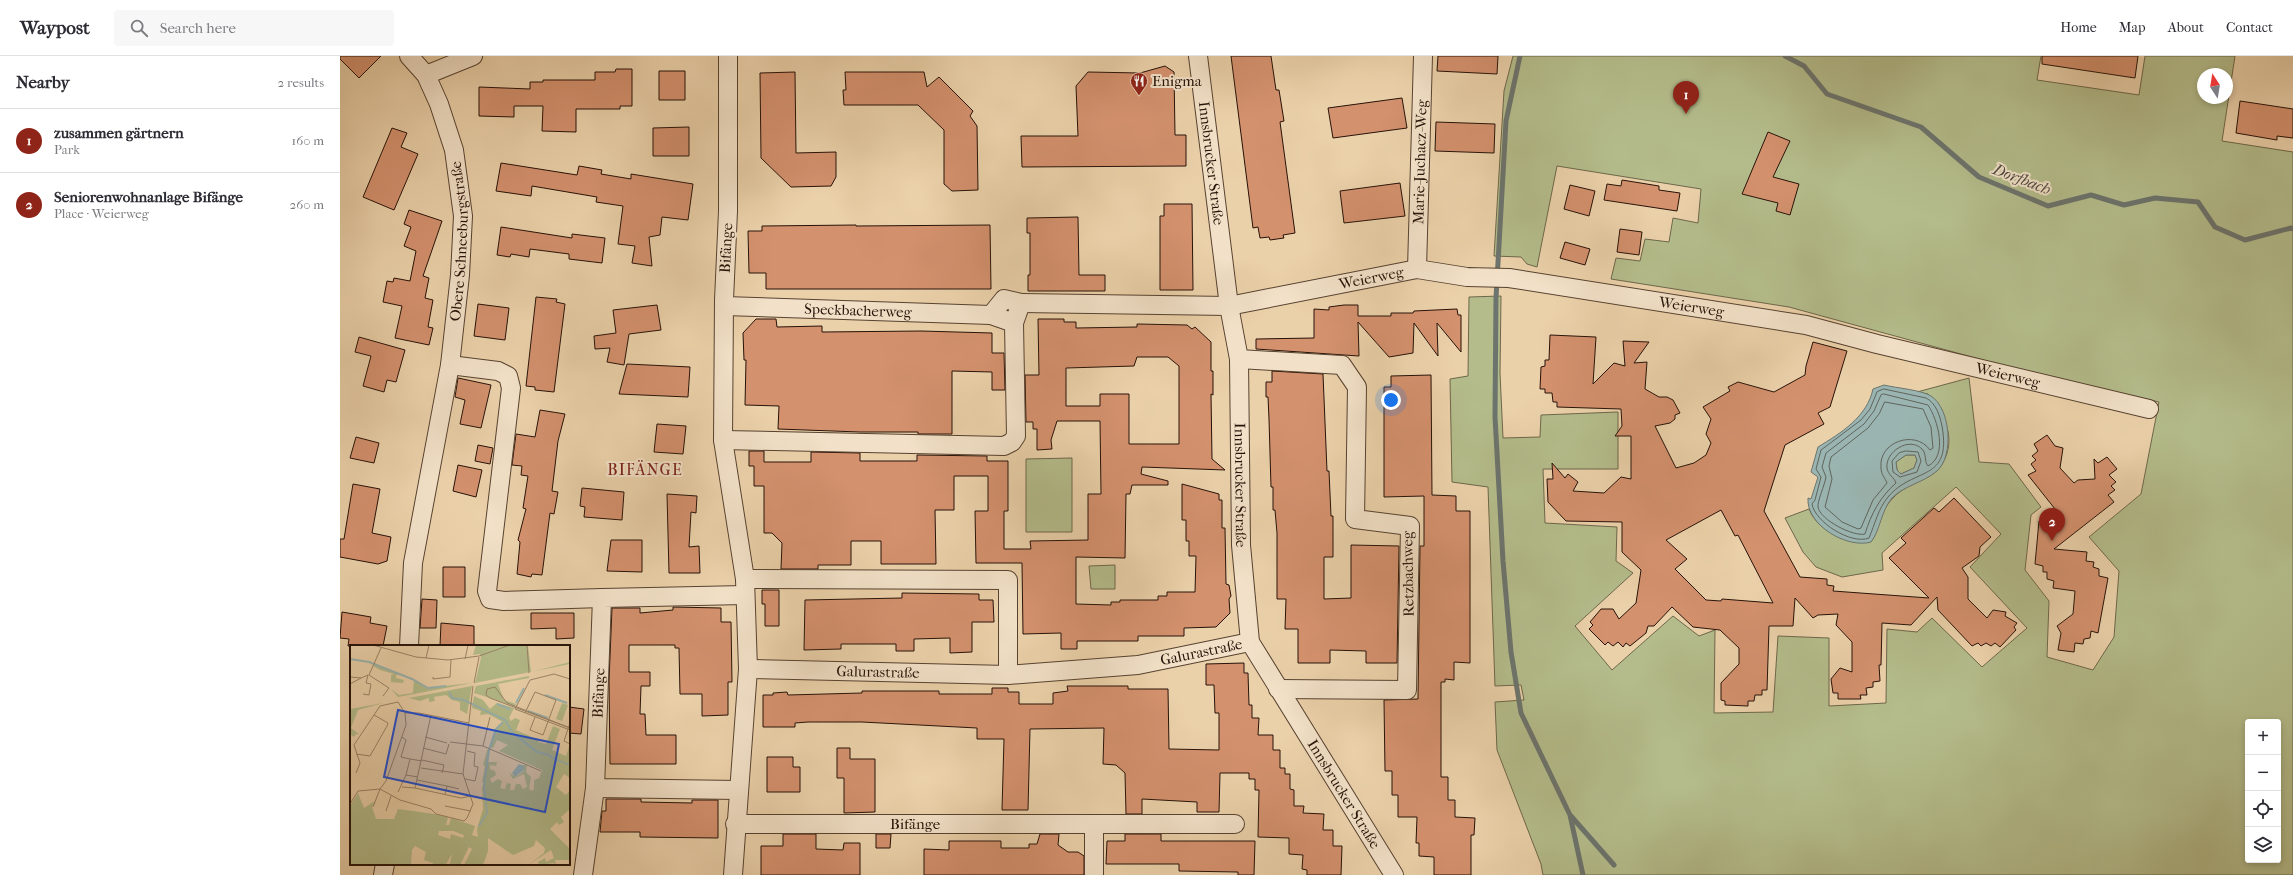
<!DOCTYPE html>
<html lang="en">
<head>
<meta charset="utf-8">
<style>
	body { margin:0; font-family:"IM FELL French Canon",serif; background:#f7f7f7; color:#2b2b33 }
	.controls { position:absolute; right:12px; bottom:12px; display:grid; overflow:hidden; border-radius:4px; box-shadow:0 2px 6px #0003 }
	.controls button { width:36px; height:36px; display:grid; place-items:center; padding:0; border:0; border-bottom:1px solid #e1e1e2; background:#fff; color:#2b2b33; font:20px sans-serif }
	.compass { position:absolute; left:1857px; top:12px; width:36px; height:36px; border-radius:50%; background:#fff; box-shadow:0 2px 6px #0003; rotate:348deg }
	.you { position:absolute; left:1051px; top:344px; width:14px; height:14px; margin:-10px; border:3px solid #fff; border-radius:50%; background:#1a73e8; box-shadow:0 0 0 6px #1a73e833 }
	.badge { display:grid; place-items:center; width:26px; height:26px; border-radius:50%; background:#8f2418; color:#fff; font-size:13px; font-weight:700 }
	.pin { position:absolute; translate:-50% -33px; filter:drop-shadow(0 1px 2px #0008) }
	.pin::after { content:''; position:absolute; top:21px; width:14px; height:12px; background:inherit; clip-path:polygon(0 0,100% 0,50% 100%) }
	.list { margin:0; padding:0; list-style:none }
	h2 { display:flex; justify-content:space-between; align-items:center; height:52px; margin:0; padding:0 16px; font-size:17px }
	h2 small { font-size:13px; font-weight:400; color:#7c7c81 }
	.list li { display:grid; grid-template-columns:26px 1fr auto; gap:12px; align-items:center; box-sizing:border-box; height:64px; padding:0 16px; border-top:1px solid #e1e1e2 }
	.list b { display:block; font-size:15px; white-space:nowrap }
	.list p { margin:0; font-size:13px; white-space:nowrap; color:#7c7c81 }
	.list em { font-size:13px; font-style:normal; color:#7c7c81 }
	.icon { flex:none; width:22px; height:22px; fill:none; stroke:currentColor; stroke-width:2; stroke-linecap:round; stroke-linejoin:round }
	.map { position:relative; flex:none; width:1953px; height:819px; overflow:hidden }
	header { display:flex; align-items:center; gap:24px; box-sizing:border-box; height:56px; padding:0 20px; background:#fff; border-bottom:1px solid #e1e1e2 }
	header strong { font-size:19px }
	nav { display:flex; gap:22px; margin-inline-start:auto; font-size:14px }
	.search { width:280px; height:36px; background:#f7f7f7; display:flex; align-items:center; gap:10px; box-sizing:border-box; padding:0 14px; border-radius:4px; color:#7c7c81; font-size:15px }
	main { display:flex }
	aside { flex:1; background:#fff }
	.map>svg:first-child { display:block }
	.green { fill:#b4bc8b; stroke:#6d674a; fill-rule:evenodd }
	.water { fill:#9ab5b1; stroke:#6c746d; fill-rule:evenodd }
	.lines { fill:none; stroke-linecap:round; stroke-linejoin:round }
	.shore { stroke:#60645c; stroke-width:1 }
	.stream { stroke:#6c746d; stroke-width:5 }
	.building { fill:#d4916e; stroke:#261208; fill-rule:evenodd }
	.minor-casing { stroke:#574230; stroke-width:20 }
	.minor { stroke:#f2e1c8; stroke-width:18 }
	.labels { text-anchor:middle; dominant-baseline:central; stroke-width:4; stroke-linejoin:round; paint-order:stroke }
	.poi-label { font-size:15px; fill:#261208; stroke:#f2e1c8; text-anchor:start }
	.street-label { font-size:15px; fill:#261208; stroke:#f2e1c8 }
	.water-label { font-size:16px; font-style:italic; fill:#4f4b43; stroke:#f2e1c8 }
	.neighbourhood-label { font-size:16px; letter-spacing:1px; fill:#7a1f14; stroke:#f2e1c8 }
	.inset-river { fill:none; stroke:#9ab5b1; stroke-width:2 }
	.inset-road { fill:none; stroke:#9c8569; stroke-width:1 }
	.view { fill:#1d4ed8; fill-opacity:0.15; stroke:#1d4ed8; stroke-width:2 }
	.inset-edge { fill:none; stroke:#261208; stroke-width:2 }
</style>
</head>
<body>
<header>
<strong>Waypost</strong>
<div class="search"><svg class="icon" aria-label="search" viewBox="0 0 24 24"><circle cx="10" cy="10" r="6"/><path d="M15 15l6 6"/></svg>Search here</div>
<nav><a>Home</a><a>Map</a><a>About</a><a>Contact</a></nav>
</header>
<main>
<aside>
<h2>Nearby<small>2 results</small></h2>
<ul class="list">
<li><span class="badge">1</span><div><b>zusammen gärtnern</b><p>Park</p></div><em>160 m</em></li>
<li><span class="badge">2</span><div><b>Seniorenwohnanlage Bifänge</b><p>Place · Weierweg</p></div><em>260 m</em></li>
</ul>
</aside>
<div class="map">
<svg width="1953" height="819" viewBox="0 0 1953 819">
	<rect width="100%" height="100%" fill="#ebd1aa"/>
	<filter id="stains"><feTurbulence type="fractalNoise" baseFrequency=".005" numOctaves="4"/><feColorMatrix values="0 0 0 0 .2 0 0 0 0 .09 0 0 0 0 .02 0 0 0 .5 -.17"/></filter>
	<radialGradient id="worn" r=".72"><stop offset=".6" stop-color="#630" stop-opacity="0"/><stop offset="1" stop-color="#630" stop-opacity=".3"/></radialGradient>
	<path class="green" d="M1173,0H1701L1697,24L1799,39L1805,0H1895L1882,85L1953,96V819H1203L1201,808L1157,694L1155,646L1184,644L1181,629L1155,630L1148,431L1112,426L1110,323L1128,320L1129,241L1161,240L1160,317L1163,382L1200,381L1201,359L1278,356V413H1203L1205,467L1277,471L1276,505L1293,517L1235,570L1272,614L1333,560L1359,580L1375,574L1374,657L1433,656L1438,580L1489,582V650L1546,647L1547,573L1577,576L1592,562L1642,611L1687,572L1630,511L1661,478L1616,431L1542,497L1543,514L1502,521L1476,511L1463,496L1445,462L1469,453C1481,481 1507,481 1533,483C1537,469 1542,453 1553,442C1563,431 1577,427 1589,420C1607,410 1614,386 1605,367C1601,357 1593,348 1588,338L1577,336L1629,322L1639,406L1669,408L1701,451L1691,459L1685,514L1709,545L1707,601L1753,614L1774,581L1779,515L1749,481L1801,438L1819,346L1694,318L1449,251L1271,223L1276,202L1300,205L1305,183L1329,186L1333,162L1358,167L1361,133L1217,110L1197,211L1187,208L1181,201L1154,200L1164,35ZM1863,18H1887V42H1863ZM1908,666H1938V804H1908Z
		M1566,399H1575L1577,404L1574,412L1561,418L1557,414L1556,406Z
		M732,402V476H686V403Z
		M775,509V533H751L749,510Z"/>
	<path class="water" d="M1544,329C1556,332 1582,334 1591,340C1611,353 1614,400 1597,415C1583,427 1565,429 1552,442C1541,455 1540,475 1531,486C1507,493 1466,469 1468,442L1471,443L1478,421L1471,416L1478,391C1501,377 1527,361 1533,333ZM1566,399H1575L1577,404L1574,412L1561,418L1557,414L1556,406Z"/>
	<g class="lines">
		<path class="shore" d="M1544,333L1586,342C1596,347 1600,360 1602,370C1612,427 1574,410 1548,441C1538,453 1535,468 1529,482C1511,489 1475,466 1472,448L1475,444L1481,421L1476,413L1481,394L1521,364L1530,353L1537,336Z
			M1544,338L1588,349C1598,364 1608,400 1588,410C1584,406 1587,398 1582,393C1569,380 1545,396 1547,412C1548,419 1554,421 1556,427C1540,441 1531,458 1525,478C1514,481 1480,464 1478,451C1477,446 1485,428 1486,421L1482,411L1486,397L1524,368L1534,355L1541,339Z
			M1545,346L1583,353L1591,371L1593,392L1590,394C1575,373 1538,386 1541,412C1541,418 1545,422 1547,427L1533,444L1521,472L1518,473L1502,466L1485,451L1492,423L1489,410L1491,401L1528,372L1539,358Z
			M1566,395L1578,396L1581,405L1577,416L1560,421L1553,416L1552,405L1559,397Z"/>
		<path class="stream" d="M1180,0L1166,65L1156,242L1155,361L1163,505L1171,596L1181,657L1230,759L1243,819
			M1445,0L1464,10L1487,38L1581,71L1639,121L1708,150L1751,139L1784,149L1815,142L1858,146L1875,171L1905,184L1951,172L1953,173
			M1231,760L1274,809"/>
	</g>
	<path class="building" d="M0,0H41L19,22L0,3Z
		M891,0H931L936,34H939L944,65L940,66L955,177L943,179L944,182L930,184L929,181L920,182L918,171L913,172Z
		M1098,0H1158L1157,18L1097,15Z
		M1702,0H1798L1795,22L1702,8Z
		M825,10L834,16L835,79H846V110L682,111L681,80H738L736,30L748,16L800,17Z
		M276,13H292V50H280V53H236V76L202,75L203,50H174V61L139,60V31L190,33V26H203V24H255V16H275Z
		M319,15H345V44H319Z
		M455,16L456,97L496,96V121L491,130L451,131L421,102L420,17Z
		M505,16H584L587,31L599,21L633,55L630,60L637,70L638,134L612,135L604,128V74L578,49H504L503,34H506Z
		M1062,42L1067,72L993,82L988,52Z
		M1900,45L1953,53V82L1937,80V84L1896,77Z
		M1096,66L1155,68L1154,97L1095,95Z
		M349,71V100H313V72Z
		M52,72L67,77L61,91L78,98L54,154L23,141Z
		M1428,76L1450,85L1433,121L1459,128L1450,159L1436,155L1438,147L1402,138Z
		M161,107L237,119L239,110L262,114L261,118L291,123V118L353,128L348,164L322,161L320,179L309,181L312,210L292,207L295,190L278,188L283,150L256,146L257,141L192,130L191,140L156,135Z
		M1282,124L1319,130V134L1340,137L1337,155L1264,144L1267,128L1281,130Z
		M1060,127L1065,160L1004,167L1000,135Z
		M1230,129L1255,135L1249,160L1224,153Z
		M824,148H852L853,234H820V160H824Z
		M69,154L102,165L83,220L89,222L85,242L93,244L88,271L93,272L89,289L55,282L62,250L43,246L47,225L53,226L54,222L70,225L76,195L64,190L71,171L64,168Z
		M738,161L739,219H765V235H688V219H690V177H687V162Z
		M516,169V170L650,169L651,233H426V217H409L408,175H422V170Z
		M161,171L232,182V178L265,182L262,207L229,203V198L190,193L189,201L171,198L170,201L157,199Z
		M1280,173L1302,176L1299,199L1277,196Z
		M1225,186L1250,193L1245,209L1220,202Z
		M196,241L217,243L216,246L225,248L214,336L195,334V331L186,330Z
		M138,248L169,252L165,284L134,280Z
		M317,249L321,274L289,278L284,309L267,306L270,292L255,293L254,280L276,277L273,254Z
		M1004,249H1018V260H1051V257H1073L1074,255L1117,253L1118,259H1121V296L1097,267L1098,300L1074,267L1073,297L1049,301L1018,266L1019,300L916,293V283L974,282V253L989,254V251Z
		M416,263H436L437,271L482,270V276L581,275L652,277V297H664L665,334H652V316L612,315V378H578V376H520L438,373L439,350L405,349L406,304H404L403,277Z
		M698,263H724V266H736V272L797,271V268L847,269L852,273L855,271L871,286V315H873V339L871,338L872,403L885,414L802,411L801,418L828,425V429H792L790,438H786L785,502L736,501V548L771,549V546H780V544H818V540H827V536H855L856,500H849V485H846V464H842V428L879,438V444H882V472H885L886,528L889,529L891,540L889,543L890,557L876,571L844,572V580H798V585H737V593H721V577L683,578L682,507H636L635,455H648V420H614V454H595L596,508H541V485H511V509H478V513H441L442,487L432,477H424V430H414V410H409V395H424V406H471V396L520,397V405H577V399L647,400V405H668V455H664V493H691L690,485L748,484V438H761L760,365H717L711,384L712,393L697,394V373H693V366H686L685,319H699ZM797,301H828L839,310V388H789V338H760V350H726V312L794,310Z
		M1210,279L1256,281L1253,328L1274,307L1285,310L1283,285L1309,286L1294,307L1307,306L1305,333L1319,341H1327L1333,344L1340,357L1335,359V363L1330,367L1315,370L1336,412L1354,407L1366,399L1371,387L1366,378L1371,363L1363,351L1390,335L1388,331L1398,326L1434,336L1465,319L1466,310L1473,286L1507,295L1490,351L1478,357L1484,368L1445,389L1424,455L1460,521L1487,523V529L1494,530L1493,535L1589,542L1549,502L1566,487L1561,482L1594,452L1599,456L1614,442L1651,481L1640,491L1639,500L1622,512L1628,521V543L1647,562L1653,554L1666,556L1665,560L1677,567L1674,571L1676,574L1660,591L1655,587L1651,590L1646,587L1641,590L1638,587L1632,590L1598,554L1597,541L1571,569L1542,567L1541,609H1539L1540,625L1533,626V631L1526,632L1527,639H1520L1521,643H1498V637H1493L1491,623L1500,612L1512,616V586L1496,569L1498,558L1478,559L1473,562L1455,542L1453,570H1429L1427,634H1422V639H1415L1414,645H1408V650L1385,649V645L1381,644V627L1399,608V592L1380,574L1353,571L1332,551L1314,570H1308L1306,577L1290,590L1286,587L1283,591L1278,586L1273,590L1268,586L1265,589L1249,573L1253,569L1250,566L1261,553H1273L1279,563L1296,547L1301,514L1282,496V466L1226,465L1208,446L1207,423H1213L1212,407L1225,422L1228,418L1238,426L1233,435L1264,437L1281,421L1291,423V380H1275L1282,370L1281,353L1217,351V346H1213L1212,337H1205V333H1200L1201,311L1205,310V304H1209ZM1381,454L1395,480L1398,479L1433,547L1382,543L1381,545L1366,544L1335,513L1347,503L1326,484Z
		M19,281L65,294L56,326L47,324L44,336L23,330L31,300L15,296Z
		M287,308L350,311L348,341L279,338Z
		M932,315L983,318L987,415H989L991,460H993V501H984V543L1011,542V489L1059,490L1057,607H1026V595L990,594V607H958V573H945L946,543H937V477L935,454H933V431H931L929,363L928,341H926V326H932Z
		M1091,319L1092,439L1116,440V455H1130V607L1114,606V624L1105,623V626H1101V721H1108V744H1115V761L1135,762L1134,779H1131V819H1094V801L1079,800V787H1076L1077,761H1058V739H1052V715H1045L1044,644L1078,643L1080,490H1084V440L1044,441V331H1051V320Z
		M118,322L151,329L141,372L120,368L125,344L115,341Z
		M200,354L225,358L218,385L212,435L218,436L214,458L210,457L202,519L192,518L191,521L177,518L180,486L178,484L186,453L183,452L188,420L181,419L182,410L172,409L176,378L195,381Z
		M317,368L346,370L343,398L314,396Z
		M1707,379L1715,390L1723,392L1720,412L1734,427L1738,424L1755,423L1754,403L1758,407L1767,401L1777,413L1769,419L1776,426L1771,430L1775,434L1768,439L1774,446L1714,493L1747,496L1746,505L1754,506L1753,511L1759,513V520L1768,522L1758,577L1751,575L1750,582L1744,583L1743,588L1735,587L1734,596L1718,594L1721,577L1717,570L1733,558L1735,535L1713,532L1714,525L1707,523V516H1703V510L1695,508L1699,465L1715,453L1688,419L1696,415L1691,408L1696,404L1692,400L1698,395L1694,388Z
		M16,381L39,387L34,407L10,402Z
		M138,389L153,392L150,408L135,405Z
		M118,409L142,414L136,441L113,435Z
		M13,428L40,433L32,477L51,481L47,505L38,508L0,501V483H4Z
		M242,432L284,436L282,464L244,461L245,451L240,450Z
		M327,438L357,440L356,457L351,456L349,491L359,490L360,517H329Z
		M271,484H302V516L267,515Z
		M103,511H125V541H103Z
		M422,534H439V570H425V548H422Z
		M562,537L639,538V544H653L654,566H632V596L610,597V582L574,583V595H556V588H501V593L464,594L465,544L562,542Z
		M82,543L97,544L96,572H80Z
		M333,551L381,552V566H391L392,626H388V659L362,660V638H340L339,592H335V589H289V616H310V630H301L300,658H305L306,679H336V708H270L269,625L272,552H300V557L333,554Z
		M2,556L31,561L30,567L47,570L43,590H8L9,583L0,582Z
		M191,557H234V582L216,583V572L191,573Z
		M101,567L134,570V590H100Z
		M904,607V617H908L909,649H912V662H919L918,679H933V694H940V712H945V718H950V733L954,734V750H964L963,757L984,758L983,774H993V790H1002L1001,819H967V814L962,813L963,799L949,798V782L918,781L919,734H915V723H909V717H880L879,756H857V746L802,743V758H786L785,717L776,709L763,708L764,672L690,673L688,754H662L664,683H637V672L522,666H468L455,667V671H423V639H433V637L447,636L448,639L522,637V635H599V638H652V632H668V636H679V648H713V637L728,635L727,630H788V633H828L829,693L879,694V657H875L874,629H866V608Z
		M229,651L244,653L241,678L229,677Z
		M497,692H510V703H535V756L504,757V722H497Z
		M427,701H453V711H460V736H427Z
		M266,743H301V746L352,747V744H378V782L300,781V776H260L262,755H266Z
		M443,778H476V793L503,794L504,787H520V819H421V790H443Z
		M536,778H551L550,792H536Z
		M700,778H719L718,789L728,796H738L744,800V819H584V793L609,794V785H661V792H689V788H697Z
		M785,778H821V785H915L914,819H898V816L839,815V808H766L767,785H785Z"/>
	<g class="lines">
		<g class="minor-casing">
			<g id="minor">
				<path d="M388,0V155L384,244L383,384L405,523L408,613L393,819"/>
				<path id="s1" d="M858,0L889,250L899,303L901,489L910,586L1054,819"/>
				<path d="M86,19L133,0"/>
				<path id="s2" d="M1077,213L1083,0"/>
				<path d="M664,243L681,247L674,267L651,259Z"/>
				<path id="s3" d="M681,247L889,250L1077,213L1127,221L1169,222L1466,269L1537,288L1809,353"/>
				<path id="s4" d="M384,250L651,259"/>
				<path d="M899,303L1002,309L1017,331L1015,463L1070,470L1067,634L938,633"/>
				<path d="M110,309L158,315L168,320L171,332L148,527L147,535L150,543L164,545L262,542"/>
				<path d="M383,384L664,390L672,386L676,380L674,267"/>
				<path d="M405,523L668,524V619"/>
				<path id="s5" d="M69,590L73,507L110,309L120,219L123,160L114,94L99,48L86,19L69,0"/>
				<path id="s6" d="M408,613L668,619L798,609L910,586"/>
				<path id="s7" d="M398,734L255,732L262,542L405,539"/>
				<path id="s8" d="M395,768H754V819"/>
				<path d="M754,768H895"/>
				<path d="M43,819L45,808"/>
				<path d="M243,819L255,732"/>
			</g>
		</g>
		<use href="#minor" class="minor"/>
	</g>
	<defs>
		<g id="restaurant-pin" transform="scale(0.9)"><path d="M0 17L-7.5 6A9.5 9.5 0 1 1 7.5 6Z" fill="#8f2418" stroke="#f2e1c8"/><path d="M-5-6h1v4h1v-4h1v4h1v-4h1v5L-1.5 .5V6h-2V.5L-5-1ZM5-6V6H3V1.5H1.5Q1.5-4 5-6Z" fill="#fff"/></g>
	</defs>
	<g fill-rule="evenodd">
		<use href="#restaurant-pin" x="799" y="25"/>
	</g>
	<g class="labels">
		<g class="poi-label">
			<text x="812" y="25">Enigma</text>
		</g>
		<g class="street-label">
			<text stroke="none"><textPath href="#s2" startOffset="107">Marie-Juchacz-Weg</textPath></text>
			<text stroke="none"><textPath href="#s1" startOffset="108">Innsbrucker Straße</textPath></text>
			<text stroke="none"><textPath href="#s5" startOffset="409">Obere Schneeburgstraße</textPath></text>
			<text transform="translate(386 192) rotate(-87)">Bifänge</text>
			<text stroke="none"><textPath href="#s3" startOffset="353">Weierweg</textPath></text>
			<text stroke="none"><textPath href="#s3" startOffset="677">Weierweg</textPath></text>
			<text stroke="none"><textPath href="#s4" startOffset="134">Speckbacherweg</textPath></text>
			<text stroke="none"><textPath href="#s3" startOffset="1001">Weierweg</textPath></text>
			<text stroke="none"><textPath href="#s1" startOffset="432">Innsbrucker Straße</textPath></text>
			<text transform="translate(1068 518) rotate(-91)">Retzbachweg</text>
			<text stroke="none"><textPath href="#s6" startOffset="455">Galurastraße</textPath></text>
			<text stroke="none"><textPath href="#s6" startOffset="130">Galurastraße</textPath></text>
			<text stroke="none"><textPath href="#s7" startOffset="238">Bifänge</textPath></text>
			<text stroke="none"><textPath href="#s1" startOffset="768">Innsbrucker Straße</textPath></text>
			<text stroke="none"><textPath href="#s8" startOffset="180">Bifänge</textPath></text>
		</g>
		<g class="water-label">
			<text transform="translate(1682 123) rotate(21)">Dorfbach</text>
		</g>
		<g class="neighbourhood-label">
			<text x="305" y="413">BIFÄNGE</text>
		</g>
	</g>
	<g transform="translate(10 589)">
		<rect width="220" height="220" fill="#ebd1aa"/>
		<path d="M126,0H178L181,27L220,17V19L125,38L131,13L130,9L123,10ZM25,18L35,24L55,30H46V33L54,35L53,38L41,37V30L44,29L30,25L23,21ZM179,31V33L148,39L154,55L166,59L165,61L124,48L126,41ZM64,34L76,43L122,38L48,52L41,44L49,50L63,48ZM122,41L117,69L110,65V57L102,55L96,50L84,52L85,56L79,57V53L70,56L59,53ZM124,51L133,55L140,64L147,58L164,63L159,73L161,76L165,73L170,75L166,85L189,95L188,97L196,99L203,81L210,84L202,105L216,111L220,99V136V133L214,129L206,142L216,150L220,145V164L211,172L214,177L209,180L207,177L200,184L220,204V215H205L206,220L204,218L189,220L188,217L195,213L196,217L204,213L201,205L178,220L194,208L195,203L186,195L184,201L163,210L138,193V206L133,220H114L122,204L119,202L110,220L100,219L102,209L96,219L82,220L83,218L74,215L76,207L65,201L62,205L61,220H0V161L8,148L14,163L25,156L22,162L26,174H44L48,164L84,169L98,172L96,180H99L101,173L125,181L122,190L128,192L127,184L133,164L132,142L135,138L132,137L135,121L133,120L137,105H140L138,117H147L146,121L140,120V124L145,126L146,130L140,134L142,138L148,134L152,136L150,143L155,144L157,138L161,139L160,145H164L166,139H170L173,144L177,142L174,129L163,134L159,128L166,132L174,126L172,120H177L176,127L181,132L179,144L182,146L184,144V135L189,133L192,125L149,106L158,100L147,95L143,103L140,102L146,83L153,77L138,69L130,70L131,66L122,63ZM89,186H103L114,190L113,193L101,189L100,194L88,190ZM34,58L8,65L1,83L9,89H6L4,92L0,89V64ZM212,58L218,60L212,76L206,74Z" fill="#b4bc8b" fill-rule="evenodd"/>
		<path d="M169,119L174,121V125L165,132L162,128Z" fill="#9ab5b1"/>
		<path class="inset-river" d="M0,14L19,17L62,34L78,43L96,41M99,47L102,53L114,55L155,75L163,88L187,107L199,110L202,113L220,120M195,50L217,58M166,58L174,43M147,59L160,64M178,66L198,73M129,181L137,168L134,140L139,105L146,84L153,77"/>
		<path class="inset-road" d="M23,0L66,12L98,15L129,11L160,0M177,0L179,28M31,3L19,30L39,43L33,51M76,13L79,0M115,14L118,0M0,32L11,33L18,30M83,32V34L100,32L101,15M220,34L204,29L180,35L165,64L220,85M124,38L129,12M0,39L11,33M13,49L19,50L21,39L16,38L18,30M55,68H69L119,78M175,68L185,47L206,55L193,90L180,85L185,72M81,70L65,143L111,153L121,151M220,78L214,96L220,99M220,83L157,58L145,42L137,44L136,50L140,53L220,83M52,92L56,95L51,112L60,114M75,92L97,98M100,97L133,101L191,126M133,101L140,72M73,103L96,109L99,99M6,109L20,111L37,81L38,78L24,70M72,115L94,120L92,128M71,123L113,129M6,128L10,118L4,100L30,61L48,57L55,68L56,80L36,136L30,144L8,146M68,132L56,130L60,114L72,116M115,134L125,136L128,122L124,121L125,108L117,106M67,135L97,141L95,149M97,141L109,144M52,142L65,143M48,147L56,130M0,159L8,146M95,161L121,166M23,162L30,144L50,155L81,164L86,169L114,176L117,173L123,159L113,129L123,41M36,166L41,151"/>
		<path class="view" d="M48,65L209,99L195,167L34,132Z"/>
		<rect width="220" height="220" class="inset-edge"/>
	</g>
	<rect width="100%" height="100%" filter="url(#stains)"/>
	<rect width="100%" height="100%" fill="url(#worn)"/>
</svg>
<div class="controls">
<button>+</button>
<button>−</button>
<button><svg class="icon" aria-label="locate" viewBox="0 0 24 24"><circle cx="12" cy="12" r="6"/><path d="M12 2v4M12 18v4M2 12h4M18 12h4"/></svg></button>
<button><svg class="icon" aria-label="layers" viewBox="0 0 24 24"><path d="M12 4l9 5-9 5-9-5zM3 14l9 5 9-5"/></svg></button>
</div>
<svg class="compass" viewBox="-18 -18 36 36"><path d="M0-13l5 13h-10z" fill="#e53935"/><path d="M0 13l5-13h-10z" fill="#7c7c81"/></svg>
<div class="you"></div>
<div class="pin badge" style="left:1346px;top:58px">1</div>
<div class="pin badge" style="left:1712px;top:485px">2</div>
</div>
</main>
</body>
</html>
